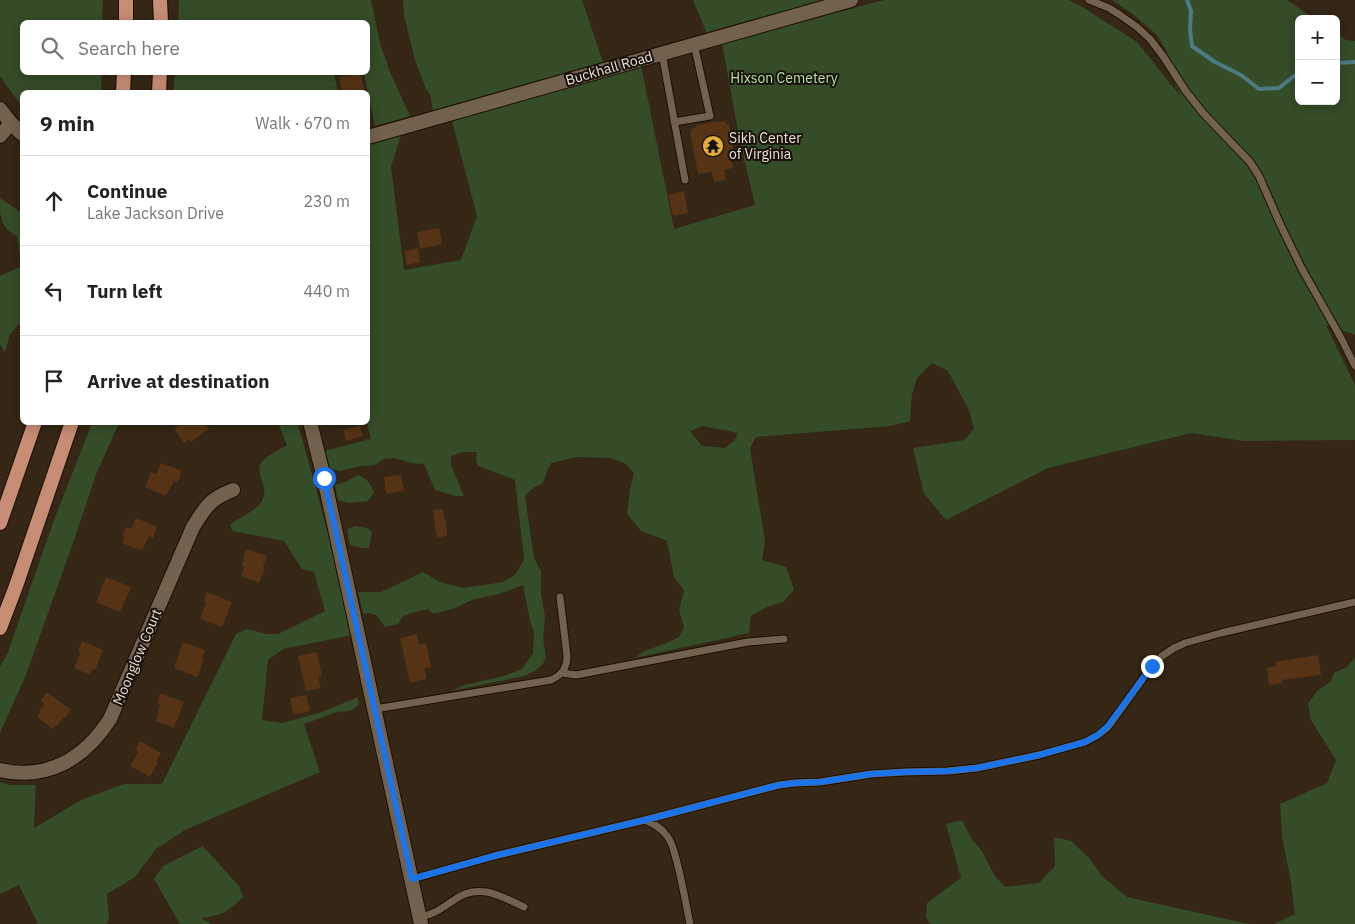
<!DOCTYPE html>
<html lang="en">
<head>
<meta charset="utf-8">
<style>
	body { margin:0; font-family:"IBM Plex Sans",sans-serif; background:#f2f2f2; color:#222 }
	.controls { position:absolute; right:15px; top:15px; display:grid; overflow:hidden; border-radius:8px; box-shadow:0 2px 12px #0003 }
	.controls button { width:45px; height:45px; display:grid; place-items:center; padding:0; border:0; border-bottom:1px solid #e0e0e0; background:#fff; color:#222; font:25px sans-serif }
	.stop { position:absolute; width:15px; height:15px; margin:-11px; border:4px solid #1a73e8; border-radius:50%; background:#fff }
	.stop.end { background:#1a73e8; border-color:#fff; box-shadow:0 1px 5px #0008 }
	.list { margin:0; padding:0; list-style:none }
	h2 { display:flex; justify-content:space-between; align-items:center; height:65px; margin:0; padding:0 20px; font-size:21px }
	h2 small { font-size:16px; font-weight:400; color:#767676 }
	.list li { display:grid; grid-template-columns:32px 1fr auto; gap:15px; align-items:center; box-sizing:border-box; height:90px; padding:0 20px; border-top:1px solid #e0e0e0 }
	.list b { display:block; font-size:19px; white-space:nowrap }
	.list p { margin:0; font-size:16px; white-space:nowrap; color:#767676 }
	.list em { font-size:16px; font-style:normal; color:#767676 }
	.icon { flex:none; width:28px; height:28px; fill:none; stroke:currentColor; stroke-width:2; stroke-linecap:round; stroke-linejoin:round }
	.map { position:relative; flex:none; width:1355px; height:924px; overflow:hidden }
	.search { position:absolute; background:#fff; box-shadow:0 2px 12px #0003; left:20px; top:20px; width:350px; height:55px; display:flex; align-items:center; gap:12px; box-sizing:border-box; padding:0 18px; border-radius:8px; color:#767676; font-size:19px }
	.panel { position:absolute; background:#fff; box-shadow:0 2px 12px #0003; left:20px; top:90px; width:350px; height:335px; border-radius:8px }
	.map>svg:first-child { display:block }
	.green { fill:#344c28; fill-rule:evenodd }
	.lines { fill:none; stroke-linecap:round; stroke-linejoin:round }
	.stream { stroke:#4d7b82; stroke-width:4 }
	.building { fill:#563314 }
	.service-casing { stroke:#1c0f01; stroke-width:9 }
	.minor-casing { stroke:#1c0f01; stroke-width:16 }
	.tertiary-casing { stroke:#1c0f01; stroke-width:16 }
	.trunk-casing { stroke:#1c0f01; stroke-width:16 }
	.service { stroke:#72614e; stroke-width:7 }
	.minor { stroke:#72614e; stroke-width:14 }
	.tertiary { stroke:#72614e; stroke-width:14 }
	.trunk { stroke:#c78c74; stroke-width:14 }
	.route { stroke:#1a73e8; stroke-width:6 }
	.labels { text-anchor:middle; dominant-baseline:central; stroke-width:4; stroke-linejoin:round; paint-order:stroke }
	.street-label { font-size:14px; fill:#ece2d7; stroke:#171109 }
	.park-label { font-size:14px; fill:#b6e2a3; stroke:#171109 }
	.poi-label { font-size:14px; fill:#ece2d7; stroke:#171109; text-anchor:start }
</style>
</head>
<body>
<div class="map">
<svg width="1355" height="924" viewBox="0 0 1355 924">
	<rect width="100%" height="100%" fill="#352615"/>
	<path class="green" d="M0,0H103L102,22H22V72L102,73L101,92H22V107L0,76Z
		M179,0H371L380,43L390,72L410,116L375,126L364,73L368,72V22H178Z
		M403,0H582L603,62L433,110L430,94L426,89L415,60L404,15Z
		M693,0H822L737,24L707,34Z
		M884,0H1068L1081,6L1137,42L1181,97L1171,76L1166,50L1157,35L1134,15L1112,0H1287L1315,19H1299V101H1336V33L1346,40L1355,41V335L1326,325L1355,385V440L1244,441L1191,433L1048,468L946,520L924,494L913,448L965,440L974,428L969,410L948,371L932,363L917,378L912,394L910,421L890,426L756,437L750,448L765,541L762,560L786,567L794,590L783,602L767,607L751,616L749,633L635,658L644,651L667,643L679,637L684,627L679,611L684,590L674,577L667,541L641,531L627,514L630,489L634,473L626,464L611,458L576,457L551,463L547,471L543,483L533,488L525,496L534,558L541,571V594L545,617L543,638L546,657L543,664L535,671L524,676L451,691L464,685L504,676L522,669L533,653L534,632L530,621L523,585L499,594L472,600L455,608L437,613H432L429,609L415,612L403,616L398,624L385,627L376,615L369,613L363,614L358,592H381L423,572L440,582L463,588L503,582L515,575L524,559L515,480L478,466L476,459L477,452H463L451,456V465L464,496H455L435,490L424,464L411,463L395,458L384,459L375,465L362,466L339,471L327,467L324,451L371,439L367,423L368,422V144L401,135L391,167L404,270L461,260L477,216L452,121L641,65L674,229L755,205L740,142L722,43ZM703,426L738,433L734,441L725,448L702,446L690,431Z
		M175,73V72L339,73L334,74L338,92H173Z
		M0,198L22,213V321L10,334L5,352L0,344V276L22,266L17,236C0,227 0,217 0,198Z
		M92,423H119L97,472L73,543L26,675L0,733V667L8,652L54,520Z
		M278,423H297L301,435L333,551L353,635L283,649L268,660L262,720L282,723L322,712L358,697L359,705L350,711L337,712L304,724L320,772L185,830L156,849L135,877L107,894L109,919L106,924H38L19,885L0,894V782L10,785H36L34,828L83,799L124,784H162L236,634L247,629L266,634H278L325,611L314,572L302,569L284,541L233,531L230,525C239,517 256,511 262,501C270,487 254,473 261,463C267,455 279,450 287,445Z
		M358,475C368,479 370,483 374,493L368,501L348,503L338,500L335,485L345,482Z
		M356,526L368,528L372,532L369,548H362L350,545L347,529Z
		M1355,657V924H1274L1295,914L1291,882L1282,837L1280,804L1327,783L1336,760L1311,720L1308,704L1317,691L1331,681L1334,673L1347,667Z
		M962,820L971,838L982,851L994,875L1005,887L1039,883L1055,866L1054,837L1071,841L1090,859L1101,875L1127,897L1249,924H930L926,917L927,903L961,878L946,824Z
		M203,846L239,886L243,897C227,913 222,915 201,918L211,924H180L154,879L163,866Z"/>
	<g class="lines">
		<path class="stream" d="M1187,0L1191,11L1190,30L1192,46L1215,62L1241,75L1259,89L1279,88L1294,76L1299,74
			M1336,63L1355,62"/>
	</g>
	<path class="building" d="M361,74L364,92H342L339,77Z
		M719,121L720,122L726,121V125L729,124L735,159L731,160L733,168L724,170L726,180L714,182L712,172L698,174L690,132H692L691,129L697,127L696,125Z
		M684,191L688,213L673,216L668,195Z
		M439,228L442,244L420,249L417,232Z
		M418,248L420,262L407,265L404,251Z
		M182,422H204L209,429L190,442L189,439L184,443L174,429Z
		M360,426L363,436L346,441L343,430Z
		M161,463L182,471L177,483L174,481L166,496L145,487L151,472L156,474Z
		M401,475L404,491L386,494L384,477Z
		M443,509L444,519H446L447,536L437,538L433,510Z
		M136,518L157,527L153,538L149,536L142,551L122,543L125,537L122,536L126,527L131,529Z
		M246,549L267,556L263,567L265,568L259,583L241,576L244,567L242,566L244,559L243,558Z
		M106,577L131,587L120,612L96,602Z
		M207,592L232,602L222,627L200,619L206,602L204,601Z
		M417,634L419,645L426,643L431,667L424,668L427,679L410,683L400,638Z
		M82,641L103,650L95,670L92,669L90,675L74,668L81,652L78,651Z
		M183,642L205,650L202,658L204,659L197,677L174,668Z
		M317,652L322,676H318L321,688L306,691L298,656Z
		M1318,655L1321,675L1282,680L1283,683L1269,685L1267,668L1276,666L1275,662Z
		M47,692L71,710L65,718L64,717L57,726L56,725L53,729L37,717L40,712L39,711L44,704L41,701Z
		M160,693L184,702L174,728L156,721L159,711H158L160,704L157,703Z
		M306,695L310,711L293,715L290,698Z
		M140,741L161,753L156,761L158,763L150,777L130,766L138,752L135,750Z"/>
	<g class="lines">
		<g class="service-casing">
			<path id="service" d="M1089,0L1109,8L1120,15L1137,27L1150,39L1163,56L1185,90L1203,113L1250,162L1259,176L1281,226L1302,269L1341,338L1355,366
				M662,53L685,180
				M674,122L710,116L694,44
				M562,673L576,675L748,642L784,639
				M375,709L551,680C562,675 567,668 567,656L560,597
				M645,820L779,785L795,783L820,782L871,774L905,772L948,771L977,768L1039,755L1085,742L1098,735L1108,727L1152,666L1162,656L1174,648L1185,643L1221,633L1355,602
				M412,879L494,856L645,820C654,824 662,828 667,836C673,843 674,853 677,862C682,882 686,903 690,924
				M420,917C435,914 442,908 454,900C478,882 501,896 524,907"/>
		</g>
		<g class="minor-casing">
			<path id="minor" d="M0,136L11,123
				M368,137L851,0
				M0,770C48,781 85,758 110,719L193,527C206,506 210,499 233,490"/>
		</g>
		<g class="tertiary-casing">
			<path id="tertiary" d="M0,109L11,123L22,134
				M310,422L324,478L421,924"/>
		</g>
		<g class="trunk-casing">
			<path id="trunk" d="M160,0L161,22
				M126,22V0
				M123,92L124,72
				M159,92L160,72
				M0,523L35,422
				M0,628L16,586L72,422"/>
		</g>
		<use href="#service" class="service"/>
		<use href="#minor" class="minor"/>
		<use href="#tertiary" class="tertiary"/>
		<use href="#trunk" class="trunk"/>
	</g>
	<g class="lines">
		<path class="route" d="M324,478L412,879L494,856L645,820L779,785L795,783L820,782L871,774L905,772L948,771L977,768L1039,755L1085,742L1098,735L1108,726L1152,666"/>
	</g>
	<defs>
		<g id="temple-disc" transform="scale(1.125)"><circle r="9.5" fill="#e6ad36" stroke="#171109"/><path d="M0-6L5-2H3V0L6.5 2.5H4V6H1.5V3h-3V6H-4V2.5H-6.5L-3 0V-2H-5Z" fill="#111"/></g>
	</defs>
	<g fill-rule="evenodd">
		<use href="#temple-disc" x="713" y="146"/>
	</g>
	<g class="labels">
		<g class="street-label">
			<text transform="translate(609 68) rotate(-16)">Buckhall Road</text>
			<text transform="translate(137 657) rotate(-67)">Moonglow Court</text>
		</g>
		<g class="park-label">
			<text x="784" y="78">Hixson Cemetery</text>
		</g>
		<g class="poi-label">
			<text x="729" y="138">Sikh Center<tspan x="729" dy="16">of Virginia</tspan></text>
		</g>
	</g>
</svg>
<div class="controls">
<button>+</button>
<button>−</button>
</div>
<div class="stop" style="left:324px;top:478px"></div>
<div class="stop end" style="left:1152px;top:666px"></div>
<div class="search"><svg class="icon" aria-label="search" viewBox="0 0 24 24"><circle cx="10" cy="10" r="6"/><path d="M15 15l6 6"/></svg>Search here</div>
<section class="panel">
<h2>9 min<small>Walk · 670 m</small></h2>
<ul class="list">
<li><svg class="icon" aria-label="ahead" viewBox="0 0 24 24"><path d="M12 20V5M6 11l6-6 6 6"/></svg><div><b>Continue</b><p>Lake Jackson Drive</p></div><em>230 m</em></li>
<li><svg class="icon" aria-label="left" viewBox="0 0 24 24"><path d="M17 20v-9H6M10 6l-5 5 5 5"/></svg><div><b>Turn left</b></div><em>440 m</em></li>
<li><svg class="icon" aria-label="arrive" viewBox="0 0 24 24"><path d="M6 21V4h12l-3 4 3 4H6"/></svg><div><b>Arrive at destination</b></div></li>
</ul>
</section>
</div>
</body>
</html>
